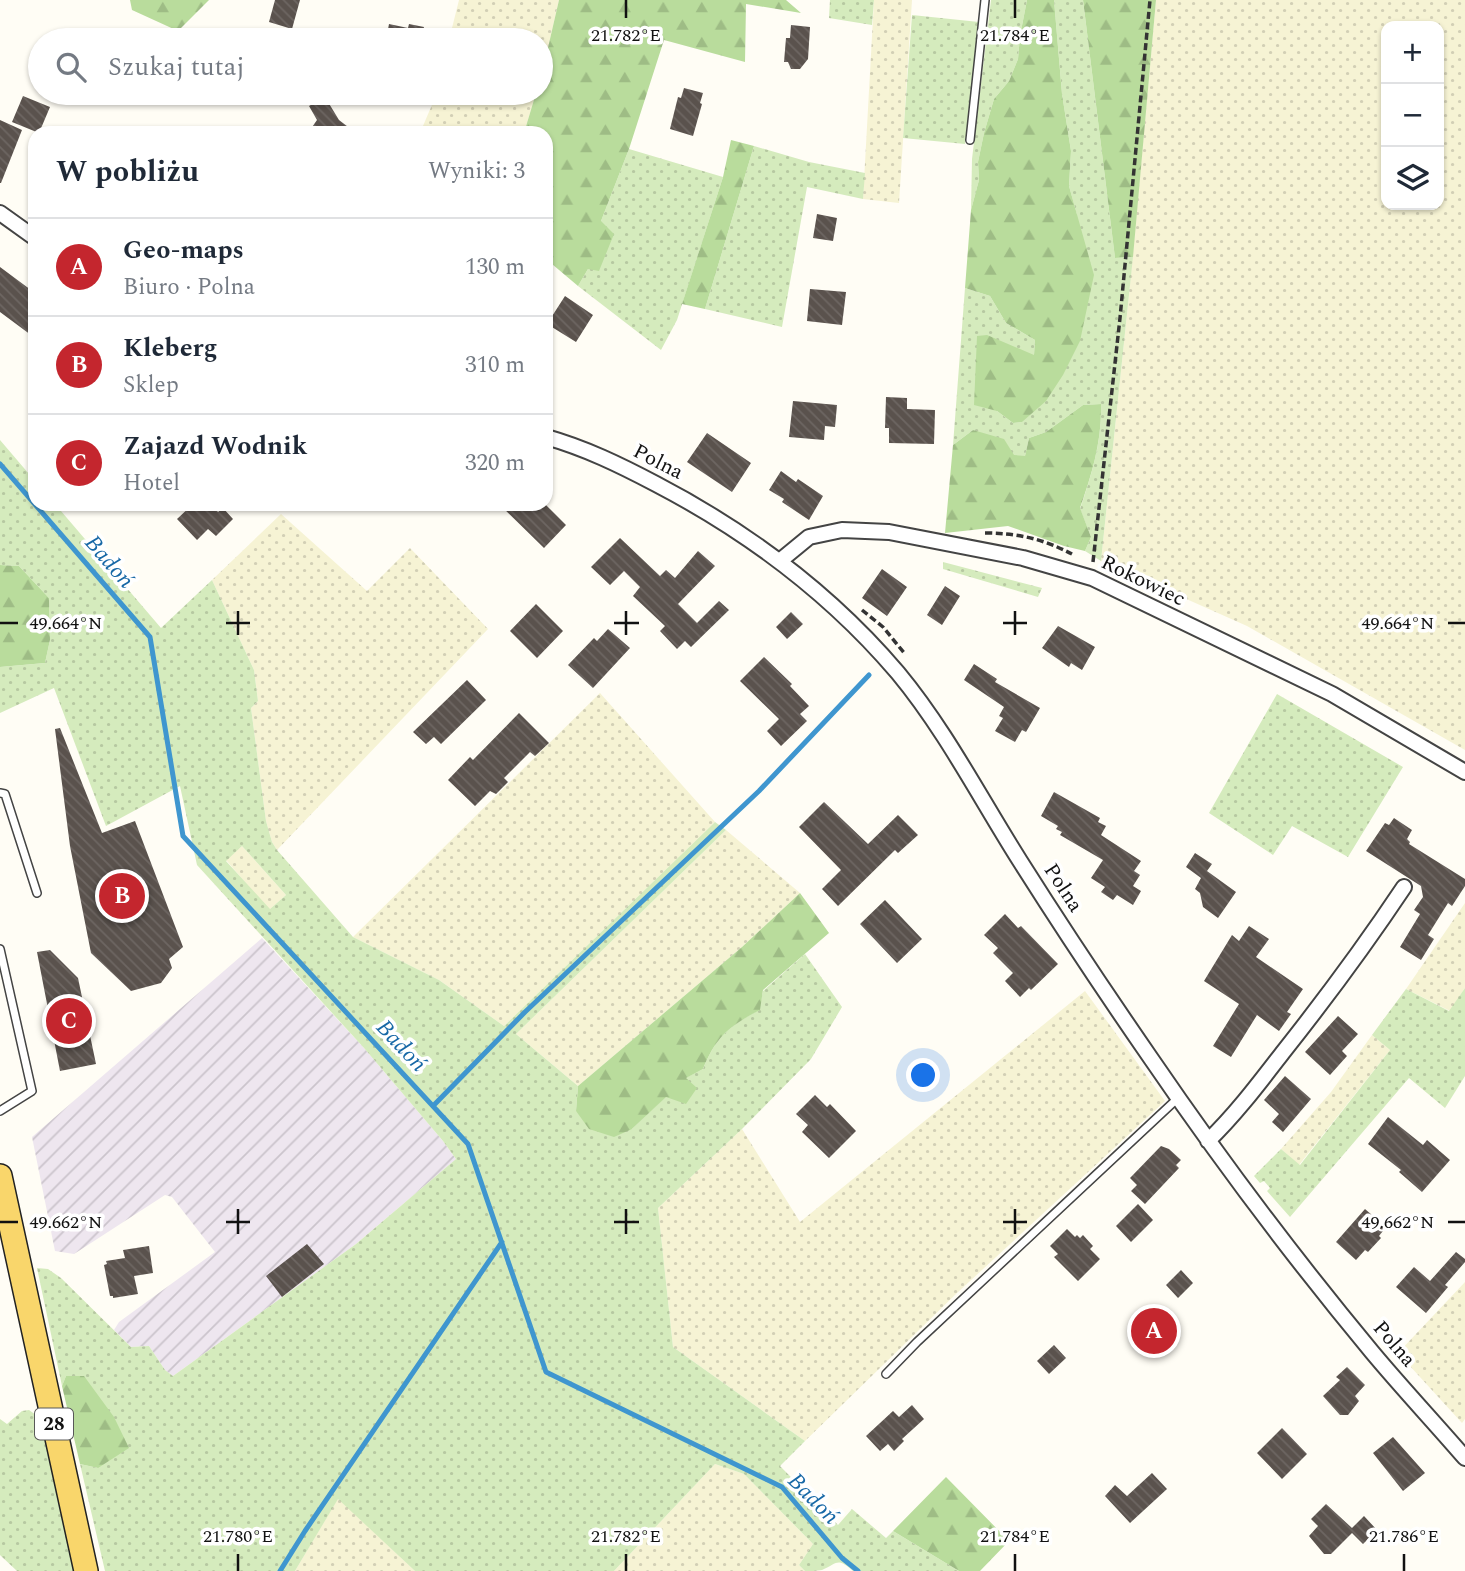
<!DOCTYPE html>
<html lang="pl">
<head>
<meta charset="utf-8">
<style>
	body { margin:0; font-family:Spectral,serif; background:#f2f2f3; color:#1f2937 }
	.controls { position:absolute; right:21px; top:21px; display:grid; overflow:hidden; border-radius:14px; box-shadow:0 2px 5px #0004 }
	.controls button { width:63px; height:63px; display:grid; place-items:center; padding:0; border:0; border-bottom:2px solid #e0e1e3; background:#fff; color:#1f2937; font:35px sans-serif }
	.you { position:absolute; left:924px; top:1076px; width:24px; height:24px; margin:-18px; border:5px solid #fff; border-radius:50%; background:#1a73e8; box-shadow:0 0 0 10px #1a73e833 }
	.badge { display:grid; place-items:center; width:46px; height:46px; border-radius:50%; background:#c4262e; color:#fff; font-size:23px; font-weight:700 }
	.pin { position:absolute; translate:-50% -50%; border:4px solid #fff; box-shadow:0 2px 7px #0006 }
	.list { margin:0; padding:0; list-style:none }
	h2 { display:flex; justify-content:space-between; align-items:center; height:91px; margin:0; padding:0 28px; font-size:30px }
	h2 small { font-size:23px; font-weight:400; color:#747a83 }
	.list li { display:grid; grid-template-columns:46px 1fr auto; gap:21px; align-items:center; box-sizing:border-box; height:98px; padding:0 28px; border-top:2px solid #e0e1e3 }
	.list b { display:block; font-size:26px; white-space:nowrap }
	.list p { margin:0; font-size:23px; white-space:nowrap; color:#747a83 }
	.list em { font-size:23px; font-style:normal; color:#747a83 }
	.icon { flex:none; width:38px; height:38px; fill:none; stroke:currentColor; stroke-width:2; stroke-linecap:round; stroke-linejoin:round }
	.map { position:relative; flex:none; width:1465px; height:1571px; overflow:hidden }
	.search { position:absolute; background:#fff; box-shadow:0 2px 5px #0004; left:28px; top:28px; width:525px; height:77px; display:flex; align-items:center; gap:18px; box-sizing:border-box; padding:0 24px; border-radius:38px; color:#747a83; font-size:26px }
	.panel { position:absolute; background:#fff; box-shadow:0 2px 5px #0004; left:28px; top:126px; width:525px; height:385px; border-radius:21px }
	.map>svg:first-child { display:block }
	.industrial { fill:url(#industrial-furrows) }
	.farmland { fill:url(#farmland-dots); fill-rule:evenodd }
	.green { fill:url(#green-dots); fill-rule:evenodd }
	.forest { fill:url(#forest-firs) }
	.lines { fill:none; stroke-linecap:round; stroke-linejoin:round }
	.stream { stroke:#3f96cf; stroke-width:5 }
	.building { fill:url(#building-back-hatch) }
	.service-casing { stroke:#444; stroke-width:10 }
	.minor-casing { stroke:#444; stroke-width:18 }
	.primary-casing { stroke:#222; stroke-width:26 }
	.path { stroke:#333; stroke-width:3.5; stroke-dasharray:7 3.5; stroke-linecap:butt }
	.service { stroke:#fff; stroke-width:7 }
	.minor { stroke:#fff; stroke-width:14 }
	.primary { stroke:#f9d66b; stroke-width:23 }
	.ticks { fill:none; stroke:#111; stroke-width:2.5 }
	.labels { text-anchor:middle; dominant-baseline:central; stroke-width:7; stroke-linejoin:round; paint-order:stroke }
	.shield { fill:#fff; stroke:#585858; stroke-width:2 }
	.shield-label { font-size:19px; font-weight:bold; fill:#111 }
	.street-label { font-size:21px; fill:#111; stroke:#fff }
	.water-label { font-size:23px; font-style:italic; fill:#1768a6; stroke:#fff }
	.ticks-label { font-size:18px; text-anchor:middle; fill:#111; stroke:#fff; stroke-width:7; stroke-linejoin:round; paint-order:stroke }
</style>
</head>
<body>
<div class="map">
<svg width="1465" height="1571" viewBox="0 0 1465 1571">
	<defs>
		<pattern id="industrial-furrows" width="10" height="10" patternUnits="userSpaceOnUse" patternTransform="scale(1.75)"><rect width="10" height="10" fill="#eee6ef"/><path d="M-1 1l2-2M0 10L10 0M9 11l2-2" fill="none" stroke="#cbc4cc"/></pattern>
		<pattern id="farmland-dots" width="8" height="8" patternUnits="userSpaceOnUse" patternTransform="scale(1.75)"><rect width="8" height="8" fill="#f6f3d4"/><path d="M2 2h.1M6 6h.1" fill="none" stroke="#d2cfb5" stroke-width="1.8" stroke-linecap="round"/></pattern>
		<pattern id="green-dots" width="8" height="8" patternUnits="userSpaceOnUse" patternTransform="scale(1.75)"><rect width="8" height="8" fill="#d5ebbd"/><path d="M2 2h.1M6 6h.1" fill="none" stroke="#b6c8a1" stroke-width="1.8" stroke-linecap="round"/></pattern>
		<pattern id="forest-firs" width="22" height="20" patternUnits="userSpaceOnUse" patternTransform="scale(1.75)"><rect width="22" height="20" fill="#b9dc9c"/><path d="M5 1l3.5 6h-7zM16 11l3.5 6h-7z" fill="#9ebc85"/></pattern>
		<pattern id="building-back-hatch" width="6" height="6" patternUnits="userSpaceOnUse" patternTransform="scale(1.75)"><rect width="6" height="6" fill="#5a524d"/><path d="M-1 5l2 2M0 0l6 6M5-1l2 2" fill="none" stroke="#6d6662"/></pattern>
	</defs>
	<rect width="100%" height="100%" fill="#fffdf5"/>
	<path class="industrial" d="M262,938L364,1048L443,1141L456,1159L356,1244L173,1376L165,1370L149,1346L131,1347L114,1330L119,1322L215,1252L172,1197L165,1195L74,1254L55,1251L32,1137Z"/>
	<path class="farmland" d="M459,0H559L541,78V40H449Z
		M874,0H912L899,203L863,199Z
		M1156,0H1465V750L1247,626L1101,561L1129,295ZM1386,26H1439V205H1386Z
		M437,93H536L524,133H420Z
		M281,514L367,591L410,548L488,629L277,850L272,842L266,821L251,708L258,701L254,670L212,580Z
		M600,693L715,822L504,1026L439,980L353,937Z
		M726,830L800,893L742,947L578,1086L516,1034Z
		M242,846L286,895L269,910L226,860Z
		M1465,903V988L1450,1011L1406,989Z
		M1085,991L1165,1101L956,1294L805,1441L673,1347L658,1208L742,1129L800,1222Z
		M1372,1035L1390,1050L1299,1165L1281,1149L1331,1092Z
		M1465,1282V1419L1462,1423L1398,1353Z
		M715,1464L744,1474L813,1544L799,1565L805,1571H614Z
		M338,1498L415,1571H295Z"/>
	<path class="green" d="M830,0H874L872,25L829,18Z
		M991,0H1027L1020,36L1018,59L1009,81L994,99L984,133L978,162L979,180L971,210L972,159Z
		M1054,0H1083L1115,258L1133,257L1101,561L1085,551L1091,537L1080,509C1092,474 1102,441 1101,404L1083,405L1046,432L1029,438L1025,456H1014L973,430L953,445L965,288L990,296L1006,323L1035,340L1034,356L987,336H977L997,411L1013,423L1022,422L1077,215L1069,186L1071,151L1062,94Z
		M912,15L979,22L965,144L903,138Z
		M754,146L809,162L865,173L863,199L807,187L782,327L705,309Z
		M629,149L723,177L677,320L661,350L578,286L588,269L601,221Z
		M0,440L35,481V504H55L161,628L212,580L254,670L258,701L251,708L266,821L272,842L277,850L353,937L439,980L504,1026L715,822L726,830L516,1034L578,1086L576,1111L632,1129L685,1078L703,1069C716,1037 729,1026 759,1010L763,991L805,954L842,1007L811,1059L742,1129L658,1208L673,1347L805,1441L780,1466L838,1525L852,1509L886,1538L893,1531L959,1571H853C837,1557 838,1563 822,1570C817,1571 810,1571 805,1571L799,1565L813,1544L744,1474L715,1464L614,1571H415L338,1499L295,1571H105L80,1464L98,1468L66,1376L62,1386L37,1268L48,1269L61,1278L131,1347L149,1346L165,1370L173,1376L356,1244L456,1159L443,1141L364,1048L197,865L180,786L106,826L54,688L0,713V667L45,663L50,640L49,598L19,566L0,565ZM242,846L286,895L270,909L226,861Z
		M943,562L1042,588L1038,597L943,569Z
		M1277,694L1403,767L1348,857L1292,826L1273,855L1209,813Z
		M1465,988V1076L1445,1108L1409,1078L1290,1217L1267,1191L1270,1188L1264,1181L1260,1183L1254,1176L1281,1149L1300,1165L1390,1050L1372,1035L1406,989L1449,1011Z
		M29,1410L36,1415L42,1425L74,1571H17L0,1555V1419L7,1424L22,1411Z"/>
	<path class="forest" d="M130,0H209L178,31L132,10Z
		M559,0H786L801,13L746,4L745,62L664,40L629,149L601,221L614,234L599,271L588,269L578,286L546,259V133H524L536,93H541V78Z
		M1027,0H1054L1062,94L1071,151L1069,186L1094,275L1080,341L1063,375L1046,401L1022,422L1013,423L997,411L974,405L977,336L987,335L1034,355L1035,340L1006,323L990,296L965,288L971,210L979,180L978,162L984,133L994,99L1009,81L1018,59L1020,36Z
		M1083,0H1156L1133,257L1115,258Z
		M731,140L754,146L705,309L682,304L723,177Z
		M1101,404C1102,441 1092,474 1080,508L1091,537L1085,551L1064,546L1008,526L945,533L953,445L973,430L1004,439L1014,455L1025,456L1029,438L1046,432L1083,405Z
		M0,565L19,566L49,598L50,640L45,663L0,667Z
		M800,893L829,933L763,990L760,1010C729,1026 716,1037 703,1069L686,1078L697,1088L686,1104L666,1097L632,1129L614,1137L589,1129L576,1111L578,1086L742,947Z
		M66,1376H84L114,1417L129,1448L98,1468L80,1464L62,1386Z
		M946,1477L1009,1541L980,1571H959L893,1531Z"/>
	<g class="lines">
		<path class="stream" d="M0,464L150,637L183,836L468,1144L546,1372L782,1487L842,1558L858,1571
			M433,1106L525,1012L759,791L869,675
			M280,1571L305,1531L502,1242"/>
	</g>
	<path class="building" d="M275,0H300L292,29L269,22Z
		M389,24L408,28L409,24L424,27L423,31L435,33L434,40H386Z
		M791,25L810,27L808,59L800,69H791L788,62H784L786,38H790Z
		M684,88L703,93L700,103L702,104L693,136L670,129L678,97L681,98Z
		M23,96L50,107L39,133L12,122Z
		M325,97L339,120L356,133H308L317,120L309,106Z
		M0,120L22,130L1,183H0Z
		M817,214L837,218L833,241L813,238Z
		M0,267L35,293V338L0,312Z
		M810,289L846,292L842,325L807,321Z
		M565,296L593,315L576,342L547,324Z
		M886,397L907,398V409L935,410L934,444L889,443V428H885Z
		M793,401L837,405L835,427L825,426L824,440L789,437Z
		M707,433L751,463L732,492L687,462Z
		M781,471L796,482L798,479L823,496L809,520L782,502L784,499L769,490Z
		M193,504H211L218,512L223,508L233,519L216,536L208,529L197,540L177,519Z
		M499,504H545L566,525L544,548Z
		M620,538L660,576L666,570L675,578L698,551L715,566L678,604L697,623L719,601L729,610L691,647L685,641L677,649L660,631L665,626L633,596L640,587L624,571L610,585L591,567Z
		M882,569L907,587L887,616L862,598Z
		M945,586L960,596L942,625L927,615Z
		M536,604L563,631L537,658L510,631Z
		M791,612L803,624L787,639L776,627Z
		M1058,626L1095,647L1082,670L1071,663L1069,667L1042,648Z
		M608,629L630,648L593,688L568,665L594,638L597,641Z
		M764,657L792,684L790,686L809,706L800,714L807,721L781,746L767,731L779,719L740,681Z
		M974,664L997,679L995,682L1040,708L1026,732L1022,730L1015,742L995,731L1003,718L999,716L1004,707L964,680Z
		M467,680L486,700L441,744L434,737L426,744L413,732Z
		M519,713L549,743L535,756L530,752L504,778L508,782L496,794L490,791L475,806L448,780L470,757L473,760Z
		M60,728L102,833L135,821L183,947L169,959L172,968L161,983L131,991L91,953L70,846L55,729Z
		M1054,792L1100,818L1098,822L1106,826L1101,835L1141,861L1134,871L1140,875L1133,886L1141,891L1133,905L1117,895L1113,900L1101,892L1105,887L1091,878L1103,860L1060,835L1062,832L1056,829L1058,826L1041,816Z
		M824,802L868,844L898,815L918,835L898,853L895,850L838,906L822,889L841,870L799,827Z
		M1394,818L1412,830L1407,839L1410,842L1409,844L1465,879V886L1452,906L1448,903L1428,935L1434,939L1421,960L1400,947L1420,914L1414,910L1423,897L1421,886L1366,851L1385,823L1389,825Z
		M1195,853L1212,864L1207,871L1236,892L1218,918L1203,907L1200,893L1195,889L1201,878L1186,867Z
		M885,900L922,939L897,963L860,924Z
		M1005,914L1018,928L1021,926L1058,964L1031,990L1029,988L1020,997L1005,981L1013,973L993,953L998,948L984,935Z
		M1249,926L1269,939L1256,957L1303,989L1287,1012L1291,1014L1279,1031L1257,1015L1231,1057L1213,1046L1239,1004L1204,981L1232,935L1239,941Z
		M50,950L78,978L96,1064L60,1071L37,952Z
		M1338,1016L1358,1034L1342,1051L1347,1056L1330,1075L1305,1052Z
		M1285,1076L1311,1099L1283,1132L1272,1122L1279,1114L1264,1100Z
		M815,1095L827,1107L830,1104L856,1131L829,1158L802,1132L808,1125L796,1114Z
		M1388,1117L1423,1145L1427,1140L1450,1160L1422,1192L1399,1172L1401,1170L1368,1144Z
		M1161,1146L1169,1149L1181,1160L1176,1165L1179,1168L1145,1204L1131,1191L1137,1185L1130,1178Z
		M1138,1204L1153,1220L1131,1242L1116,1226Z
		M1365,1209L1386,1227L1379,1236L1381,1238L1368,1252L1365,1250L1356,1260L1336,1242Z
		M1067,1229L1075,1237L1077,1235L1080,1238L1083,1235L1093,1246L1090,1249L1100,1259L1078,1281L1054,1257L1058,1254L1050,1246Z
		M307,1244L324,1264L282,1297L266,1276Z
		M149,1246L153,1273L134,1276L138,1294L113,1298V1296H110L104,1265L107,1264L106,1261L125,1258L123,1250Z
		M1456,1252L1465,1259V1262L1445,1285L1448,1287L1426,1313L1396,1287L1414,1267L1430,1281Z
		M1181,1270L1193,1283L1178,1298L1166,1285Z
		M1145,1308L1174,1336L1168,1341V1348L1161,1347L1158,1350L1151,1343L1148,1345L1134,1331L1138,1328L1132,1321Z
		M1054,1345L1066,1358L1049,1374L1037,1361Z
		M1347,1367L1365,1385L1355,1396L1359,1401L1348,1415H1340L1323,1396L1340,1380L1336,1377Z
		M912,1405L924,1419L902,1439L904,1441L894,1451L888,1444L880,1451L866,1436L893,1411L899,1417Z
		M1282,1428L1307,1454L1282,1479L1257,1453Z
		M1393,1437L1425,1473L1403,1491L1373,1453Z
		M1152,1473L1167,1489L1130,1523L1105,1496L1115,1485L1127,1496Z
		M1326,1504L1352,1528L1364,1516L1377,1530L1363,1544L1352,1533L1331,1554H1324L1309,1536L1318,1526L1311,1519Z"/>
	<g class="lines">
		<g class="service-casing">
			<path id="service" d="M970,140L985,0
				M0,793L5,794L37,893
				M0,949L32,1091L0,1111
				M886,1374L917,1342L1178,1098"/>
		</g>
		<g class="minor-casing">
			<path id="minor" d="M0,213L35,238
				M546,437C585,448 620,465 656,484C748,532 830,593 898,673C946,731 980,798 1020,861C1063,929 1107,995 1152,1060C1221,1161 1294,1258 1372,1352C1402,1388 1434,1422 1465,1458
				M781,560L809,537L842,530L889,532L1023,558L1092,578L1332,694L1465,772
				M1208,1141C1236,1114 1260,1082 1284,1051C1326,998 1366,944 1404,887"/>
		</g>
		<g class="primary-casing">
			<path id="primary" d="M0,1176L86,1571"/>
		</g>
		<path class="path" d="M985,533C1018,533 1043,539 1072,554
			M1093,562L1120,318L1150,0
			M862,610L883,627L905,654"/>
		<use href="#service" class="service"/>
		<use href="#minor" class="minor"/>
		<use href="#primary" class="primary"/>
	</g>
	<path class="ticks" d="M626,0V18M1015,0V18M238,611V635M626,611V635M1015,611V635M0,623H18M226,623H250M614,623H639M1003,623H1027M1448,623H1465M238,1209V1234M626,1209V1234M1015,1209V1234M0,1222H18M226,1222H250M614,1222H639M1003,1222H1027M1448,1222H1465M238,1554V1571M626,1554V1571M1015,1554V1571M1404,1554V1571"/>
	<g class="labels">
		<rect class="shield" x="35" y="1408.5" width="38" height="31" rx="5"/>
		<g class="shield-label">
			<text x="54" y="1424">28</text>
		</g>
		<g class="street-label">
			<text transform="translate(658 462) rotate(27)">Polna</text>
			<text transform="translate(1143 581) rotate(26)">Rokowiec</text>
			<text transform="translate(1063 888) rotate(57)">Polna</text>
			<text transform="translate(1394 1344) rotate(49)">Polna</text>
		</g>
		<g class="water-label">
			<text transform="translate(109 562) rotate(49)">Badoń</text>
			<text transform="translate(401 1046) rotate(47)">Badoń</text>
			<text transform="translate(813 1499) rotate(45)">Badoń</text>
		</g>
	</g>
	<g class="ticks-label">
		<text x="626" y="41">21.782°E</text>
		<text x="1015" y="41">21.784°E</text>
		<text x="66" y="629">49.664°N</text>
		<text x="1398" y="629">49.664°N</text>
		<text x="66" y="1228">49.662°N</text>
		<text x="1398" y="1228">49.662°N</text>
		<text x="238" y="1542">21.780°E</text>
		<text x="626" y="1542">21.782°E</text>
		<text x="1015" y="1542">21.784°E</text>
		<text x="1404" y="1542">21.786°E</text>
	</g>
</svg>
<div class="controls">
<button>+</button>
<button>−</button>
<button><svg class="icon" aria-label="layers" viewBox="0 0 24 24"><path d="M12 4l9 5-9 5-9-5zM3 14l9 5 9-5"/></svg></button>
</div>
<div class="you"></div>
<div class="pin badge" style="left:1154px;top:1331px">A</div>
<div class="pin badge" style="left:122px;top:896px">B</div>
<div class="pin badge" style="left:69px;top:1021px">C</div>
<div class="search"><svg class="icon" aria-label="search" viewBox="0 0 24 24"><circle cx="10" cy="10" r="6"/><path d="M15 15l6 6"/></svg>Szukaj tutaj</div>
<section class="panel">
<h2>W pobliżu<small>Wyniki: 3</small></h2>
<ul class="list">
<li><span class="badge">A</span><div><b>Geo-maps</b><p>Biuro · Polna</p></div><em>130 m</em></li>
<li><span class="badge">B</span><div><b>Kleberg</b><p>Sklep</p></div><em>310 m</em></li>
<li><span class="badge">C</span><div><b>Zajazd Wodnik</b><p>Hotel</p></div><em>320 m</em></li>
</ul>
</section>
</div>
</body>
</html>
